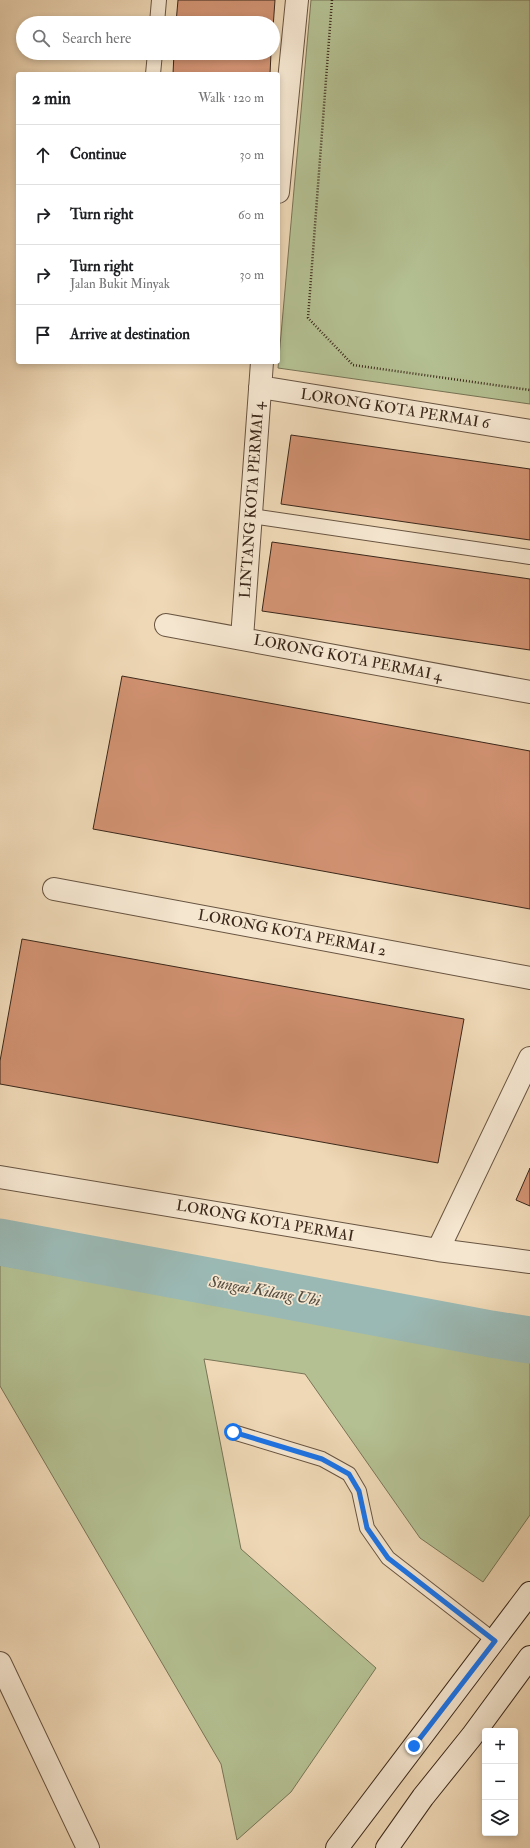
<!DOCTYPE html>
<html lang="en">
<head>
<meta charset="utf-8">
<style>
	body { margin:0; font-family:"IM FELL Double Pica",serif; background:#f6f6f6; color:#202124 }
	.controls { position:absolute; right:12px; bottom:12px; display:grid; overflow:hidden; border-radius:4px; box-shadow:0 2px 6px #0003 }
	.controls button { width:36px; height:36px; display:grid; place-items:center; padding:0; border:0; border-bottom:1px solid #e0e0e0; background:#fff; color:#202124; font:20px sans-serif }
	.stop { position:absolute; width:12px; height:12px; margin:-9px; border:3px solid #1a73e8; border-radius:50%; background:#fff }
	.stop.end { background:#1a73e8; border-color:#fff; box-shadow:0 1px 4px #0008 }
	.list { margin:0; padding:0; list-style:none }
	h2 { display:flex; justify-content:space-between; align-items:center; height:52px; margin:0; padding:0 16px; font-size:17px }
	h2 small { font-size:13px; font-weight:400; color:#757577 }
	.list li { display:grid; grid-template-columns:26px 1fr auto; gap:12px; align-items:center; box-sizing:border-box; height:60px; padding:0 16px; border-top:1px solid #e0e0e0 }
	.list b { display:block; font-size:15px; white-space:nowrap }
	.list p { margin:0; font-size:13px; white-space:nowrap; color:#757577 }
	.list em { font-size:13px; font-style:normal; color:#757577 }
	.icon { flex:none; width:22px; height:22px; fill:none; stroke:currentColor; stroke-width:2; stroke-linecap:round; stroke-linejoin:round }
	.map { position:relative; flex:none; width:530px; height:1848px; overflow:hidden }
	.search { position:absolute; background:#fff; box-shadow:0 2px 6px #0003; left:16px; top:16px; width:264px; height:44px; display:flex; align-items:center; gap:10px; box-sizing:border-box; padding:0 14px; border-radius:22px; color:#757577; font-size:15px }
	.panel { position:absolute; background:#fff; box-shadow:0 2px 6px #0003; left:16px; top:72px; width:264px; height:292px; border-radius:4px }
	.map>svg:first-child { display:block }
	.green { fill:#b4c092; stroke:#787456 }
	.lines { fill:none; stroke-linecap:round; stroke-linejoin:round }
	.river { stroke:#9bb9b4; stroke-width:47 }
	.building { fill:#d19272; stroke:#3b281a }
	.service-casing { stroke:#685441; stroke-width:16 }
	.minor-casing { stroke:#685441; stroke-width:24 }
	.secondary-casing { stroke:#3b281a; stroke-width:24 }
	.path { stroke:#3b281a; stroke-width:2.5; stroke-dasharray:1 2; stroke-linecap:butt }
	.service { stroke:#f5e6d0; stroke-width:14 }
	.minor { stroke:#f5e6d0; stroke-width:22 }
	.secondary { stroke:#f5e6d0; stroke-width:22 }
	.route { stroke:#1a73e8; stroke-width:5 }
	.labels { text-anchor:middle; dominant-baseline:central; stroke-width:3.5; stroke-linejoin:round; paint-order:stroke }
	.street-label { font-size:15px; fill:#3b281a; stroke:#f5e6d0 }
	.water-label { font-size:16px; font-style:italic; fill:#534c40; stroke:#f5e6d0 }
</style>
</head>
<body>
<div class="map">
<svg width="530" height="1848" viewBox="0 0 530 1848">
	<rect width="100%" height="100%" fill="#efd8b6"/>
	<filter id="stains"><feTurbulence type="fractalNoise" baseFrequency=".005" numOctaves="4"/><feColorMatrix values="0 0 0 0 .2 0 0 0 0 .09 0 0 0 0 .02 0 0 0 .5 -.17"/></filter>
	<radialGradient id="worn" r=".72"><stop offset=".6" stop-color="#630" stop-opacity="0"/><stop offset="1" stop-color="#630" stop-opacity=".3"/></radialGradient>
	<path class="green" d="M311,0H530V404L278,368Z
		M0,1265L530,1358V1515L483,1582L420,1538L305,1374L204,1359L241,1549L376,1668L291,1792L237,1840L221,1764L0,1386Z"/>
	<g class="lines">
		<path class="river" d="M0,1242L491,1334L530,1340"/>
	</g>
	<path class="building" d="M178,0H275L273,28V23H176Z
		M174,53H271L270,74H173Z
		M291,435L530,469V540L281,504Z
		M272,542L530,579V650L262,611Z
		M122,676L530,751V909L93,829Z
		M22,939L464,1019L438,1163L0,1084V1061Z
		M530,1168V1206L516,1200Z"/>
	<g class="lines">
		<g class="service-casing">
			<path id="service" d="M157,23L159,0
				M153,74L155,53
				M251,516L530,557
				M233,1432L322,1459L349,1474L359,1491L367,1528L388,1558L495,1641"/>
		</g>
		<g class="minor-casing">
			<path id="minor" d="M278,192L297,0
				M260,387L530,431
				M166,625L530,692
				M242,638L262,362
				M54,889L530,978
				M0,1177L438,1250L530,1262
				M438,1250L530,1058
				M0,1663L88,1848"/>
		</g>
		<g class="secondary-casing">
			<path id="secondary" d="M337,1848L530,1593
				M387,1848L423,1797L472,1736L530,1657"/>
		</g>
		<path class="path" d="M332,0L308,318L353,365L530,390"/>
		<use href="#service" class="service"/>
		<use href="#minor" class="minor"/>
		<use href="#secondary" class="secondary"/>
	</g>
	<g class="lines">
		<path class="route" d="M233,1432L322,1459L349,1474L359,1491L367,1528L388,1558L495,1641L414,1746"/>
	</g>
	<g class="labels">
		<g class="street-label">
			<text transform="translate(395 409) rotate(9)">LORONG KOTA PERMAI 6</text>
			<text transform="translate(252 500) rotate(-86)">LINTANG KOTA PERMAI 4</text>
			<text transform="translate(348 658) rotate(11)">LORONG KOTA PERMAI 4</text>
			<text transform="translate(292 933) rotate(11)">LORONG KOTA PERMAI 2</text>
			<text transform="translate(265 1221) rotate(10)">LORONG KOTA PERMAI</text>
		</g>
		<g class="water-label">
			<text transform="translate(265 1291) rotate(10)">Sungai Kilang Ubi</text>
		</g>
	</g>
	<rect width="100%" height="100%" filter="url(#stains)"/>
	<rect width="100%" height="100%" fill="url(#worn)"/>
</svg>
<div class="controls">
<button>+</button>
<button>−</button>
<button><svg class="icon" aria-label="layers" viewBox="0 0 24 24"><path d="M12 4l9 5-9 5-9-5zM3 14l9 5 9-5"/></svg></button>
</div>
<div class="stop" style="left:233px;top:1432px"></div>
<div class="stop end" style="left:414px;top:1746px"></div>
<div class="search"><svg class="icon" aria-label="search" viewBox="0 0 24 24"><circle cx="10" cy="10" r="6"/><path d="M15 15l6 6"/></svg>Search here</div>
<section class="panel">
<h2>2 min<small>Walk · 120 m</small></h2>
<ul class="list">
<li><svg class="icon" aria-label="ahead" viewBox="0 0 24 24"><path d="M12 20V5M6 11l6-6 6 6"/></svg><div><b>Continue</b></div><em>30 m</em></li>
<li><svg class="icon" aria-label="right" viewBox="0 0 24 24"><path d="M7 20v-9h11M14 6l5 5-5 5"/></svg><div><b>Turn right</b></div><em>60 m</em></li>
<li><svg class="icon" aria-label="right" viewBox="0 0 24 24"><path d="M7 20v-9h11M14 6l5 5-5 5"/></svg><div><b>Turn right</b><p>Jalan Bukit Minyak</p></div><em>30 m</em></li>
<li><svg class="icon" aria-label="arrive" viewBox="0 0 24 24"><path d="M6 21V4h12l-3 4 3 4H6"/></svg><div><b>Arrive at destination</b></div></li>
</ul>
</section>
</div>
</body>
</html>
